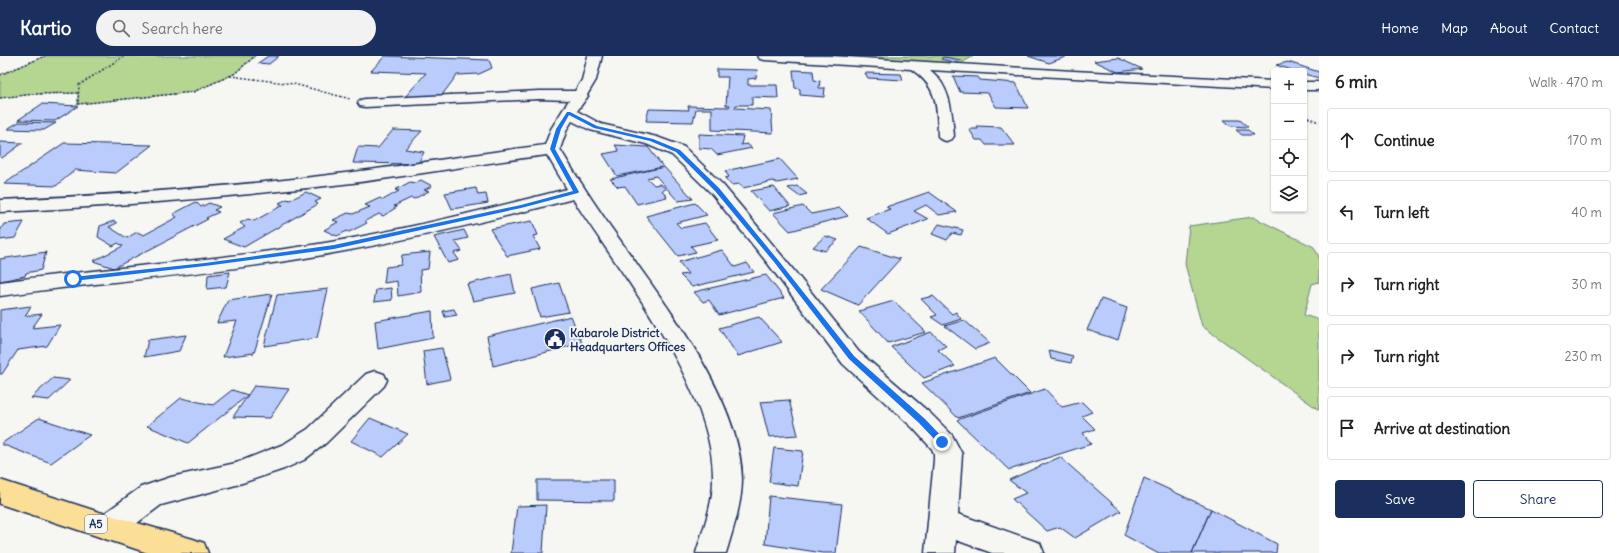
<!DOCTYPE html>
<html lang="en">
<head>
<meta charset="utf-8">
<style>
	body { margin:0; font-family:Delius,sans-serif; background:#f2f2f2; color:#222 }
	.controls { position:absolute; right:12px; top:12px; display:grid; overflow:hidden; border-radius:4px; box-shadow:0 1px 3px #0004 }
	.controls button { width:36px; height:36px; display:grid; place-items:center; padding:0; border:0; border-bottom:1px solid #e0e0e0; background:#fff; color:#222; font:20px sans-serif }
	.stop { position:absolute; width:12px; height:12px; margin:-9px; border:3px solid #1a73e8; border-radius:50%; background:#fff }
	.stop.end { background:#1a73e8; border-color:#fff; box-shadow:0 1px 4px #0008 }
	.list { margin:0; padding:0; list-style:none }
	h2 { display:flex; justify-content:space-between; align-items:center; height:52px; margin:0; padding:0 16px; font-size:17px }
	h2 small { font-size:13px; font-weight:400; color:#767676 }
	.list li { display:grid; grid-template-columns:26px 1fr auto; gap:12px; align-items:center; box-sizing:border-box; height:64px; margin:0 8px 8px; padding:0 8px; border:1px solid #e0e0e0; border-radius:4px }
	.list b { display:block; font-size:15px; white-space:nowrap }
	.list em { font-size:13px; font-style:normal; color:#767676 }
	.actions { display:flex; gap:8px; padding:12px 16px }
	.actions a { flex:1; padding:9px 0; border:1px solid #1b2f5e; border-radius:4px; text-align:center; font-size:14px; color:#1b2f5e }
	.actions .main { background:#1b2f5e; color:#fff }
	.icon { flex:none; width:22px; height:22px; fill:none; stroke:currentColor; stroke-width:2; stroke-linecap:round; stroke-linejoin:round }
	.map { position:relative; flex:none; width:1319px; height:497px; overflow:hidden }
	header { display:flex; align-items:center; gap:24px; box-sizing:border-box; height:56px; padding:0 20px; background:#1b2f5e; color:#fff }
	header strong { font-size:19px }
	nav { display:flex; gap:22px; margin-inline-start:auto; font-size:14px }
	.search { width:280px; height:36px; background:#f2f2f2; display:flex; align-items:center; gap:10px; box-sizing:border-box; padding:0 14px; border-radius:22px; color:#767676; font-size:15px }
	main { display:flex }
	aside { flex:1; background:#fff }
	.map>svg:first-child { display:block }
	.green { fill:#b4d691; stroke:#688278 }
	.building { fill:#baccfc; stroke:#1b2f5e }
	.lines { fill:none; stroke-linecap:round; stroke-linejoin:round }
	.minor-casing { stroke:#1b2f5e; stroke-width:3 }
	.highway-casing { stroke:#1b2f5e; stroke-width:3 }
	.path { stroke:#1b2f5e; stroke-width:1.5; stroke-dasharray:2 2; stroke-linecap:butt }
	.minor { fill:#f6f6f2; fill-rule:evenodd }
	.highway { fill:#fbdf96; fill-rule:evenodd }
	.route { fill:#1a73e8 }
	.labels { text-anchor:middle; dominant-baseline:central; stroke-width:3.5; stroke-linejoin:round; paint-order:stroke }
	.shield { fill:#f6f6f2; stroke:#5d6b8a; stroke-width:1 }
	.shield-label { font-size:11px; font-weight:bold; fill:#1b2f5e }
	.poi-label { font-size:12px; font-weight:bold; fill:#1b2f5e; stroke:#f6f6f2; text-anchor:start }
</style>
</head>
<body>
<header>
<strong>Kartio</strong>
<div class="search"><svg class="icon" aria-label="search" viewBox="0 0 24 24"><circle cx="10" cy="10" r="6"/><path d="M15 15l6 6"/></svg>Search here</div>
<nav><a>Home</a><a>Map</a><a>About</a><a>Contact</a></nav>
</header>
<main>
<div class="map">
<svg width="1319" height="497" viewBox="0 0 1319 497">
	<rect width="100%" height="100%" fill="#f6f6f2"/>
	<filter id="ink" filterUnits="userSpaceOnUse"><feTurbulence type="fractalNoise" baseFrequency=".025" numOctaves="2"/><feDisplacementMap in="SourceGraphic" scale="8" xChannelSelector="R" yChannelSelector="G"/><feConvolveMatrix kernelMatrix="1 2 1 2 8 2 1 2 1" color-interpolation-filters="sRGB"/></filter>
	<g filter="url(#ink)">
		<path class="green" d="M45,0H255L234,18L193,36L78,48V37L34,38L0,42V19Z
			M802,0H974L958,9Z
			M1253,161L1314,191L1319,201V226L1312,228L1304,259L1319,264V354L1202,270L1185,208L1189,170Z"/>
		<path class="building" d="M268,0H279L269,8L258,7Z
			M385,0L489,4L492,12L479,18L457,19L439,43L405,41L426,17L371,15Z
			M1028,0H1068L1049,7Z
			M943,1L961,4L957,7L941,3Z
			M1118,2L1142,13L1118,16L1094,5Z
			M1288,6L1319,16V22L1304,18V15H1295L1276,9Z
			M717,13L757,14L756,22L748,23V29H777L778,42L752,41V49H736L735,52L771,54L773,77L712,74V53H696L693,66L646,65L649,53L689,54L688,50L729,51L730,49H726L728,21H717Z
			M793,14L813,15L814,24L820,25L819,32H825L824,41L800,39V33L795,32Z
			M865,17L901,18L903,24L868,22Z
			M953,20L978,21L980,24L1016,27L1028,52L996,51L988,37L960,36Z
			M42,48L78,50L55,65L18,64Z
			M1224,64H1240L1248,71L1231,70Z
			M19,66L56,67L44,74L7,73Z
			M976,70L1001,71L1015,89H986L982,84H976L969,73H978Z
			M393,74L422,75L405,93L424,96L418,108L353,107L358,91L378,92Z
			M1236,74H1248L1254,79H1242Z
			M699,78L743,80L741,89L747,88L752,92L717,99L711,93L699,92Z
			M0,86L23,87L2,102L0,101Z
			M64,87L152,89L116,117L75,114L56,130L4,128Z
			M615,89L648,91L663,111L617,120L603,98L619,95Z
			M780,103L798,123L777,127L773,125L743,132L740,128L731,129L725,122L729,121L725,115Z
			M664,111L693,143L678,145L656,120L647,122L654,129L660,128L666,133L662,134L667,141L637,148L625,130L618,131L610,123Z
			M421,124L432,130L424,134L429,135L414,143L411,142L394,150L397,151L383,160L379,158L365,165L367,167L349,176L347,175L337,180L324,174L338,166L333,164L348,157L353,158L370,151L365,149L380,142L383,144L399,135L395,134L410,126L415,127Z
			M797,130L807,138L799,140L788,132Z
			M774,131L790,150L769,155L751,135Z
			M476,132L478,139L486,138L488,147L452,153L445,137Z
			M306,136L321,143L315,146L318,148L244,191L223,183L245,171L240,167L248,163L254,165L283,149L279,147L287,143L290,144Z
			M929,136L957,156L939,159L926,149L914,155L928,163L888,178L866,162L890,153L886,151Z
			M196,146L201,151L209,147L220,151L214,154L219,156L206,162L208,163L114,212L93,205L123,190L118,187L113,190L98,181L100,170L114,165L117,167L109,171L127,182L137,176L144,179L177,161L173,158Z
			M695,147L707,159L676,167L681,172L705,167L718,184L691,190L696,196L678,200L646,160Z
			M803,150L811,158L840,152L848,160L790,175L773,157Z
			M532,165L538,179L533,180L540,193L507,200L490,173Z
			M24,166L15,182L0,184V175L4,168Z
			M939,168L963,174L961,179L952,177L947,184L932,178Z
			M464,174L468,182L455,185L462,195L454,197L459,204L448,207L434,181Z
			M825,180L838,184L825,195L813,191Z
			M861,191L900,203L858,249L821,233Z
			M722,194L735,211L747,207L754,216L692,231L680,219L688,218L679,206Z
			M46,196L41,214L26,217L25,220L0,225V203Z
			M430,196L428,213L420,214L421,236L398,240L397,225L384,227L386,211L401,209L402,199Z
			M230,216L226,231L207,233L208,219Z
			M511,218L515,237L473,245L467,228Z
			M766,219L784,242L719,259L709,244L703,246L694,236Z
			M559,227L569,256L540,261L532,233Z
			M391,232L392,244L374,246L376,234Z
			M328,233L317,282L264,290L277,239Z
			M272,238L254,297L223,301L237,265L217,267L228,244Z
			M933,240L952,258L956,256L961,263L943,269L931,261L937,259L921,243Z
			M1101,243L1127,252L1118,284L1087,274Z
			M894,245L926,276L888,287L859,255Z
			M31,250L25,260L42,258L32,272L60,269L47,290L18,294L2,318H0V254Z
			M454,253L457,259L445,261L443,255Z
			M432,255L433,282L378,293L375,265Z
			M571,260L582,287L493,310L487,280Z
			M759,261L782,286L738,300L719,272Z
			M964,264L990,287L975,293L945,270Z
			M931,276L946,290L938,294L955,310L924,322L891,291Z
			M186,279L179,295L144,301L148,284Z
			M442,292L450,323L427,328L423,295Z
			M1049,294L1073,300L1071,307L1051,303Z
			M995,302L1030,337L958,362L922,327Z
			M53,322L70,324L49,344L31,342Z
			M254,330L289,333L270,362L233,361Z
			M1045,333L1062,351L1082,346L1092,356L1082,360L1095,373L1083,377L1091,388L1009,414L957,364Z
			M232,334L248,339L188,387L147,370L181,342L213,349Z
			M789,344L798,379L769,381L760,346Z
			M39,362L90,379L51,407L1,388Z
			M370,362L408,378L383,401L351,385Z
			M774,392L803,395L798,430L769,426Z
			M1060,401L1121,455L1075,482L1060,471L1047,475L1012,443L1026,437L1009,424Z
			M1144,422L1211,453L1192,497H1157L1124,479Z
			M537,424H614V445L537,444Z
			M769,440L842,448L836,497H823L765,488Z
			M546,449L543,497H511L517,450Z
			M1211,453L1277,488L1276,497H1192Z"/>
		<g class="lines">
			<g class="minor-casing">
				<path id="minor" d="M588,0H602L596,24L587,39L588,40L577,55L601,68L657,81L684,91L723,129L783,201L859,296L931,358L952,379L962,398L958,458L1040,487L1044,497H992L956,484L955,497H925L934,404V398L932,393L913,372L843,308L769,209L711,137L672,99L646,88L590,74L572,65L567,73L560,93C581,128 603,161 627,194C670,255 741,346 742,423C742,448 733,473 726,497H696C703,473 713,449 713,424C716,334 620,217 573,143C481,167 388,189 293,204C196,219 98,226 0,240V226C97,213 195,206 292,192C385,179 476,156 567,133L547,99C482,107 417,119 352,127C235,141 118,150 0,156V144C118,139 236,131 353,116C417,108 481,97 545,89L551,73L569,44L539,43L365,51L360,50L358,47L360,44L365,43L539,35H575L582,24Z
					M758,0H830L1073,15L1274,25V33L930,14C951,31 952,56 954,80L952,83L946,85L940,83L938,80C937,49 938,31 911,13L765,4L760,3Z
					M1304,26H1319V34H1304Z
					M375,315L384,318L387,324L384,330L326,387L304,404L284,413L236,429L161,449L120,480L109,484L98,480L94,471L98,462L141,431L171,421L236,407L284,388L308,373L366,318Z"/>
			</g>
			<g class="highway-casing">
				<path id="highway" d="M0,424L99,456L193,483L204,487L208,497H148L0,448Z"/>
			</g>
			<path class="path" d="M124,0L79,29L78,48L193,36L234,18L255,0
				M0,19L45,0
				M230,20L294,28L350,43
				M0,42L34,38L78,37
				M1304,60L1319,66"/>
			<use href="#minor" class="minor"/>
			<use href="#highway" class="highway"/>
		</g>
	</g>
	<path class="route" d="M567,56H570L597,70L653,83L680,94L719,132L778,204L854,300L925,363L945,384V388H939L919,367L849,303L774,206L715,135L676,96L650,85L594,72L569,59L561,73L555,93L579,136L578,137L521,152L334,193L205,210L73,225L70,223L73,221L205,207L334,189L521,149L573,135L550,93L556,73Z"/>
	<defs>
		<g id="civic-disc" transform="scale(1.15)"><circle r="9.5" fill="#1b2f5e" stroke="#f6f6f2"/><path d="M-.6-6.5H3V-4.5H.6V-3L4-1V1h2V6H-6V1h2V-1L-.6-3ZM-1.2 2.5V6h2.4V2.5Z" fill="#fff"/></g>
	</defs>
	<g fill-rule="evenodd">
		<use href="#civic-disc" x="555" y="283"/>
	</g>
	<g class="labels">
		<rect class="shield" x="85" y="459" width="22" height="18" rx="3"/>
		<g class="shield-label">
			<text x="96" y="468">A5</text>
		</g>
		<g class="poi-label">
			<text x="570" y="276">Kabarole District<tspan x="570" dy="14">Headquarters Offices</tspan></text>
		</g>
	</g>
</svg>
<div class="controls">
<button>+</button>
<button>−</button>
<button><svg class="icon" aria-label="locate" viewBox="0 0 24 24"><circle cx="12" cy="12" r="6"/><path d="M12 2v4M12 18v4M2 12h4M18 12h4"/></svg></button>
<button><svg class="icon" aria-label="layers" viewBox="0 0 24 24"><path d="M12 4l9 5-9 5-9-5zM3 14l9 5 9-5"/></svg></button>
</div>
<div class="stop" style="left:73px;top:223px"></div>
<div class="stop end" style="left:942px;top:386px"></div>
</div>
<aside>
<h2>6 min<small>Walk · 470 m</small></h2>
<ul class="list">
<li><svg class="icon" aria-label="ahead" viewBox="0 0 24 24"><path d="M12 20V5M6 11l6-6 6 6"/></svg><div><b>Continue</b></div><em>170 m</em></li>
<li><svg class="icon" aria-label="left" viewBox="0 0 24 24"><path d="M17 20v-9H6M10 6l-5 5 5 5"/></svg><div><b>Turn left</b></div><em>40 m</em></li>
<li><svg class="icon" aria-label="right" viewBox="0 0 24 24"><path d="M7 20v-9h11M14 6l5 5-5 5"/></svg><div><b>Turn right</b></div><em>30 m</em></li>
<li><svg class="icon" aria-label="right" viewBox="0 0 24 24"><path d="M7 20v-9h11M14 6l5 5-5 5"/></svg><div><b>Turn right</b></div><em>230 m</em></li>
<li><svg class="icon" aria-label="arrive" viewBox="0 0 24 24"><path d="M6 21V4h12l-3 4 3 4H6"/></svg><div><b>Arrive at destination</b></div></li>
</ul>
<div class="actions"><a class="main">Save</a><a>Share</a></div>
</aside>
</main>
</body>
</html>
